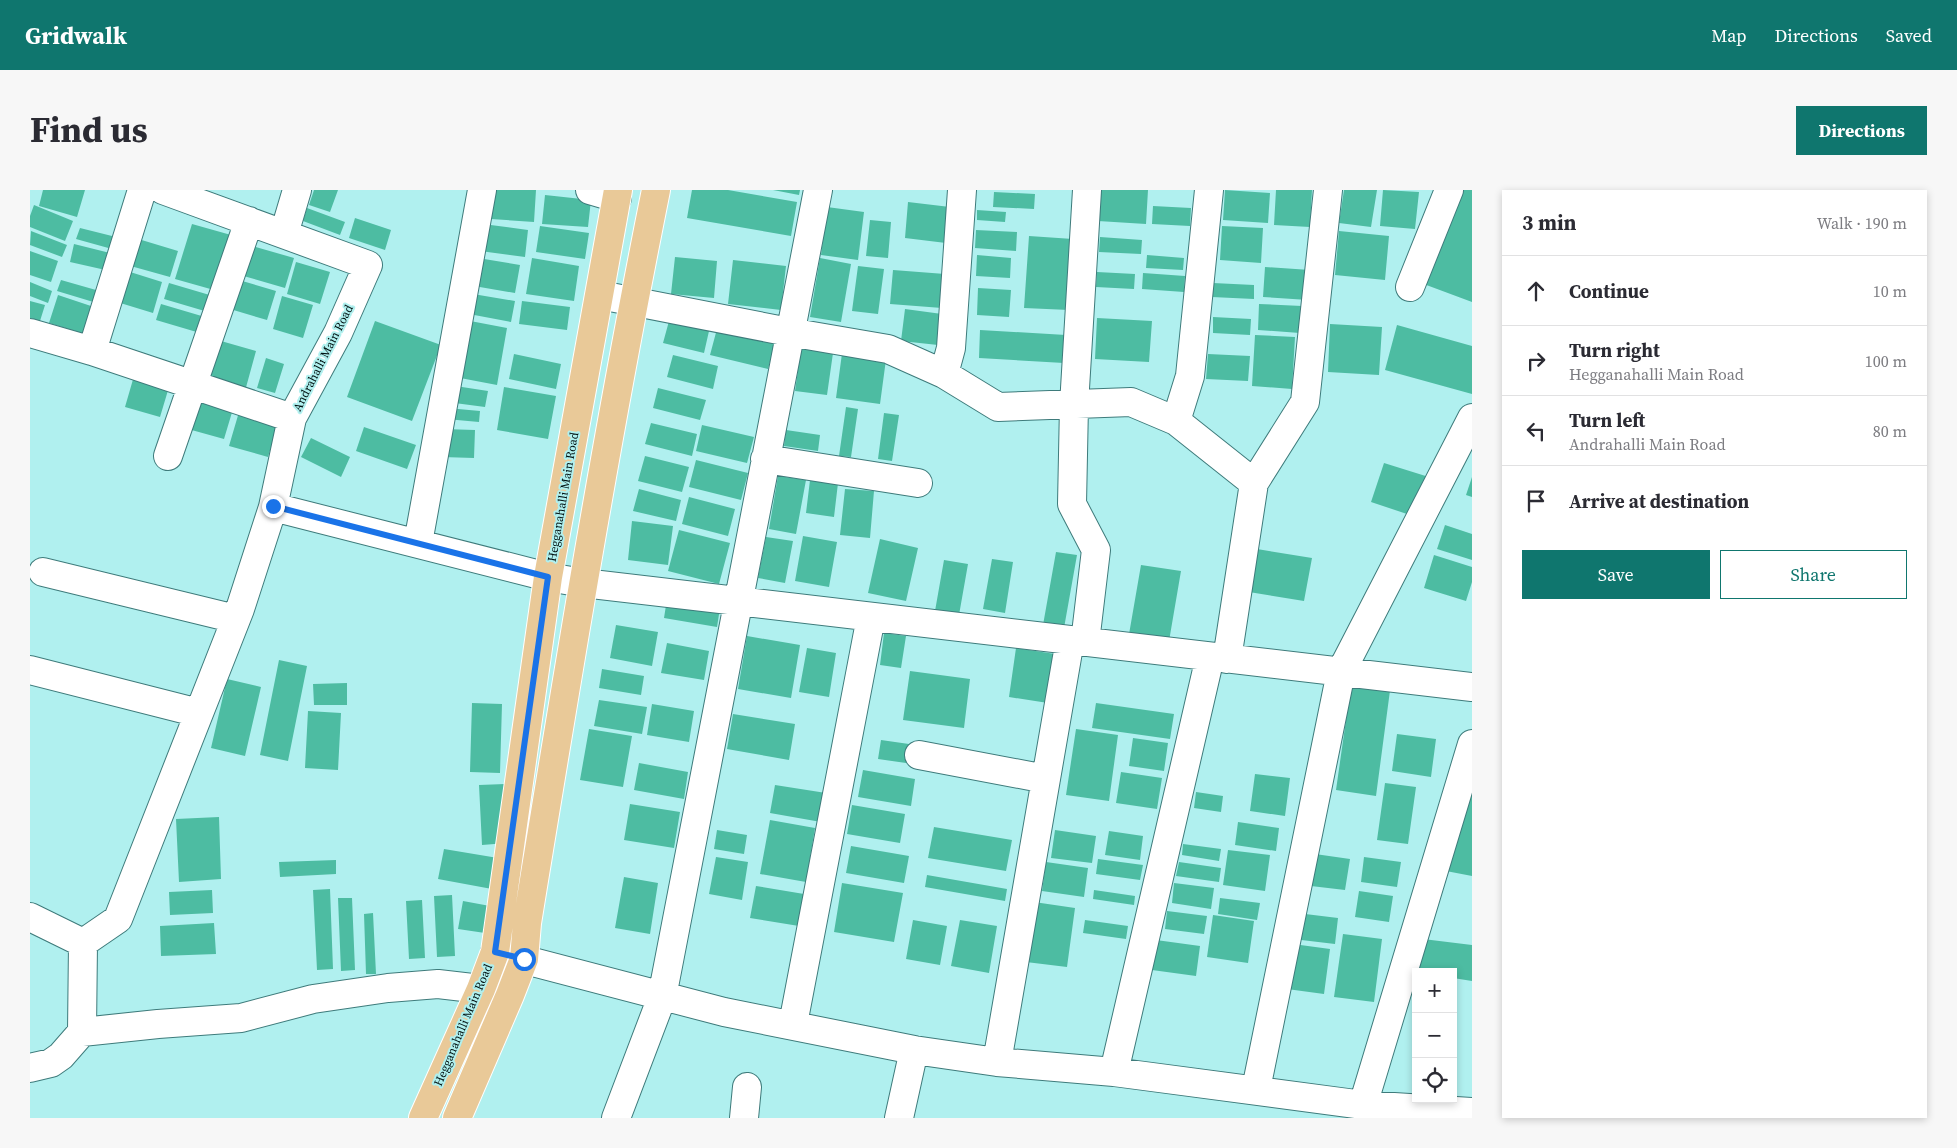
<!DOCTYPE html>
<html lang="en">
<head>
<meta charset="utf-8">
<style>
	body { margin:0; font-family:"Source Serif 4",serif; background:#f7f7f7; color:#2b2b33 }
	.controls { position:absolute; right:15px; bottom:15px; display:grid; overflow:hidden; border-radius:0px; box-shadow:0 2px 8px #0003 }
	.controls button { width:45px; height:45px; display:grid; place-items:center; padding:0; border:0; border-bottom:1px solid #e1e1e2; background:#fff; color:#2b2b33; font:25px sans-serif }
	.stop { position:absolute; width:15px; height:15px; margin:-11px; border:4px solid #1a73e8; border-radius:50%; background:#fff }
	.stop.end { background:#1a73e8; border-color:#fff; box-shadow:0 1px 5px #0008 }
	.list { margin:0; padding:0; list-style:none }
	h2 { display:flex; justify-content:space-between; align-items:center; height:65px; margin:0; padding:0 20px; font-size:21px }
	h2 small { font-size:16px; font-weight:400; color:#7c7c81 }
	.list li { display:grid; grid-template-columns:32px 1fr auto; gap:15px; align-items:center; box-sizing:border-box; height:70px; padding:0 20px; border-top:1px solid #e1e1e2 }
	.list b { display:block; font-size:19px; white-space:nowrap }
	.list p { margin:0; font-size:16px; white-space:nowrap; color:#7c7c81 }
	.list em { font-size:16px; font-style:normal; color:#7c7c81 }
	.actions { display:flex; gap:10px; padding:15px 20px }
	.actions a { flex:1; padding:11px 0; border:1px solid #0f766e; border-radius:0px; text-align:center; font-size:18px; color:#0f766e }
	.actions .main { background:#0f766e; color:#fff }
	.icon { flex:none; width:28px; height:28px; fill:none; stroke:currentColor; stroke-width:2; stroke-linecap:round; stroke-linejoin:round }
	.map { position:relative; flex:none; width:1442px; height:928px; overflow:hidden; border-radius:0px }
	header { display:flex; align-items:center; gap:30px; box-sizing:border-box; height:70px; padding:0 25px; background:#0f766e; color:#fff }
	header strong { font-size:24px }
	nav { display:flex; gap:28px; margin-inline-start:auto; font-size:18px }
	.intro { display:flex; align-items:center; justify-content:space-between; box-sizing:border-box; height:120px; padding:0 30px }
	h1 { margin:0; font-size:35px }
	.button { padding:12px 22px; border-radius:0px; background:#0f766e; color:#fff; font-size:18px; font-weight:700 }
	main { display:flex; gap:30px; padding:0 30px }
	aside { flex:1; background:#fff; border-radius:0px; box-shadow:0 2px 8px #0003 }
	.map>svg:first-child { display:block }
	.building { fill:#4dbca2 }
	.lines { fill:none; stroke-linecap:round; stroke-linejoin:round }
	.minor-casing { stroke:#3e7b7b; stroke-width:30 }
	.major-casing { stroke:#fff; stroke-width:30 }
	.minor { stroke:#fff; stroke-width:28 }
	.major { stroke:#e9c998; stroke-width:28 }
	.route { stroke:#1a73e8; stroke-width:6 }
	.labels { text-anchor:middle; dominant-baseline:central; stroke-width:4; stroke-linejoin:round; paint-order:stroke }
	.street-label { font-size:12px; fill:#011; stroke:#b0f0ef }
</style>
</head>
<body>
<header>
<strong>Gridwalk</strong>
<nav><a>Map</a><a>Directions</a><a>Saved</a></nav>
</header>
<div class="intro"><h1>Find us</h1><a class="button">Directions</a></div>
<main>
<div class="map">
<svg width="1442" height="928" viewBox="0 0 1442 928">
	<rect width="100%" height="100%" fill="#b0f0ef"/>
	<path class="building" d="M13,0H55L47,27L9,16Z
		M284,0H308L300,22L279,15Z
		M463,0H506L504,32L461,29Z
		M662,0H698L767,12L761,46L657,28Z
		M743,0H770L769,5Z
		M1070,0H1118L1116,34L1068,31Z
		M1195,0L1240,3L1238,33L1193,30Z
		M1246,0H1282L1280,37L1244,35Z
		M1314,0H1347L1341,37L1309,33Z
		M1353,0L1389,2L1385,39L1350,36Z
		M1427,0H1442V112L1391,93Z
		M964,2L1005,4L1004,19L963,17Z
		M515,5L561,10L558,37L512,34Z
		M878,12L920,17L916,53L875,48Z
		M4,15L43,31L35,51L0,37V26Z
		M1123,16L1161,18L1160,36L1122,34Z
		M797,17L834,22L828,70L791,65Z
		M277,18L315,32L310,45L273,31Z
		M947,20L976,22L975,32L947,30Z
		M325,28L361,40L355,60L319,48Z
		M840,30L861,32L858,68L836,66Z
		M162,34L201,45L184,100L145,89Z
		M453,34L498,40L495,67L450,61Z
		M510,36L559,43L555,69L506,62Z
		M1192,36L1233,38L1231,73L1190,70Z
		M50,38L86,47L82,59L46,49Z
		M946,40L987,42L986,61L945,58Z
		M1,41L37,55L32,67L0,55Z
		M1309,41L1359,46L1355,90L1305,85Z
		M999,46L1043,49L1039,120L994,118Z
		M1070,47L1112,50L1111,64L1069,62Z
		M105,48L148,61L140,87L97,75Z
		M44,54L84,64L80,81L40,72Z
		M219,55L264,68L255,98L210,85Z
		M0,61L28,71L21,92L0,85Z
		M947,65L981,68L980,88L946,86Z
		M1117,65L1154,68L1153,80L1116,78Z
		M645,67L687,71L684,108L641,104Z
		M448,68L490,75L485,103L444,96Z
		M502,68L549,76L544,111L496,104Z
		M790,68L821,74L811,132L780,127Z
		M703,70L756,76L751,120L698,114Z
		M266,72L300,82L290,114L257,104Z
		M828,76L854,79L848,124L822,121Z
		M1235,77L1280,80L1278,110L1233,107Z
		M863,80L915,84L912,118L860,114Z
		M97,81L132,92L123,123L87,112Z
		M1067,82L1105,84L1104,99L1066,97Z
		M1113,83L1155,86L1154,102L1112,99Z
		M31,90L73,102L70,114L27,101Z
		M209,90L246,101L237,130L200,119Z
		M0,92L22,101L18,113L0,106Z
		M139,93L183,106L178,122L134,109Z
		M1183,93L1224,95V109L1182,107Z
		M948,98L981,100L979,127L947,125Z
		M443,104L485,111L481,132L439,124Z
		M28,105L67,118L58,145L19,133Z
		M252,106L283,115L273,148L243,139Z
		M0,111L15,115L10,131L0,128Z
		M492,111L540,117L537,140L489,134Z
		M131,114L175,127L170,143L126,130Z
		M1229,114L1272,116L1270,143L1228,140Z
		M875,119L912,124L908,155L871,151Z
		M1183,127L1221,129L1220,145L1183,143Z
		M1067,128L1122,131L1119,172L1065,169Z
		M435,130L477,138L467,195L425,187Z
		M345,131L411,155L382,231L317,207Z
		M639,131L679,141L674,163L633,153Z
		M1300,134L1352,137L1349,185L1298,182Z
		M688,135L746,150L738,179L680,165Z
		M1367,135L1442,156V204L1355,180Z
		M950,140L1036,145L1034,173L949,168Z
		M1225,145L1265,147L1262,199L1222,196Z
		M184,149L226,161L215,201L173,189Z
		M772,152L804,156L797,205L765,201Z
		M813,156L857,162L850,214L806,208Z
		M484,164L531,174L526,199L479,189Z
		M1178,164L1220,166L1218,191L1176,189Z
		M643,165L688,176L683,199L637,187Z
		M236,168L254,174L245,203L227,198Z
		M104,186L139,197L130,227L95,217Z
		M419,195L458,201L455,217L417,212Z
		M474,197L526,206L518,249L467,240Z
		M628,198L676,210L670,230L623,218Z
		M168,208L203,219L194,249L158,239Z
		M816,217L828,219L821,267L809,266Z
		M417,218L450,221L449,232L416,229Z
		M209,222L248,234L238,267L199,256Z
		M854,223L869,225L862,271L848,269Z
		M621,233L667,244L662,266L615,254Z
		M672,235L724,247L717,273L666,261Z
		M334,237L386,255L377,279L326,261Z
		M413,239L445,240L444,268L412,267Z
		M756,240L790,245L788,261L754,256Z
		M281,248L320,267L311,287L271,267Z
		M615,266L659,277L652,302L608,291Z
		M666,270L718,283L711,310L659,297Z
		M1354,273L1402,288L1389,328L1341,312Z
		M748,286L776,290L766,344L739,339Z
		M1442,287V307L1436,305Z
		M780,290L808,293L804,327L776,323Z
		M609,299L651,310L646,331L603,321Z
		M815,299L844,301L840,348L810,345Z
		M659,307L705,319L698,346L652,334Z
		M602,331L643,336L638,375L598,370Z
		M1415,335L1442,344V370L1407,359Z
		M649,340L700,353L689,394L638,381Z
		M773,346L807,352L799,397L765,391Z
		M736,347L763,351L755,393L728,388Z
		M850,349L888,358L876,411L838,403Z
		M1227,359L1282,368L1274,411L1219,402Z
		M1026,362L1047,365L1034,438L1013,435Z
		M1404,365L1442,377V392L1436,411L1394,398Z
		M962,369L983,372L975,423L953,419Z
		M914,370L938,374L929,425L905,421Z
		M1111,375L1151,381L1138,457L1098,450Z
		M637,409L690,418L687,437L634,428Z
		M586,435L628,442L622,476L580,468Z
		M854,443L876,446L871,478L850,475Z
		M717,446L770,455L761,508L708,499Z
		M637,453L679,461L674,490L631,483Z
		M777,458L806,463L799,507L769,502Z
		M986,458L1025,464L1018,513L979,507Z
		M249,470L277,476L258,571L230,565Z
		M572,479L614,486L611,505L569,498Z
		M880,481L940,489L934,538L873,530Z
		M1322,488L1361,493L1346,606L1306,600Z
		M197,489L231,497L215,566L181,558Z
		M317,493V515H284L283,494Z
		M569,510L617,517L612,544L564,536Z
		M442,513L472,514L470,583L440,582Z
		M1066,513L1144,524L1140,549L1062,538Z
		M622,514L664,521L659,552L617,545Z
		M278,521L311,523L308,580L275,578Z
		M703,524L765,534L759,570L697,559Z
		M559,539L602,546L593,597L550,590Z
		M1046,539L1088,545L1079,611L1036,605Z
		M1367,544L1406,549L1401,587L1362,581Z
		M1103,548L1138,553L1134,581L1099,576Z
		M851,550L879,554L876,573L848,569Z
		M609,573L658,582L654,609L604,600Z
		M833,580L885,589L881,616L828,607Z
		M1091,582L1132,588L1127,619L1086,613Z
		M1225,584L1260,588L1255,626L1220,621Z
		M1355,593L1386,597L1378,654L1347,650Z
		M475,594L477,653L452,655L449,595Z
		M1442,594V686L1416,681Z
		M745,595L796,603L791,632L740,623Z
		M1166,602L1193,606L1191,622L1164,618Z
		M600,614L650,622L644,658L594,650Z
		M822,615L875,624L870,653L817,644Z
		M189,627L191,689L149,692L146,629Z
		M740,630L785,638L776,692L730,684Z
		M1208,632L1249,638L1246,661L1205,655Z
		M904,637L982,650L976,681L898,668Z
		M687,640L717,645L714,664L684,659Z
		M1025,640L1066,646L1062,673L1021,668Z
		M1079,641L1113,646L1110,670L1075,665Z
		M1153,654L1191,659L1189,671L1152,665Z
		M821,656L879,666L874,693L816,683Z
		M414,659L468,668L462,699L408,689Z
		M1198,660L1240,665L1235,701L1193,695Z
		M1285,664L1320,669L1315,700L1281,696Z
		M686,667L718,672L712,710L679,704Z
		M1334,667L1371,672L1367,697L1331,692Z
		M1068,669L1113,675L1110,690L1066,684Z
		M306,670V684L250,687L249,672Z
		M1016,672L1058,678L1054,707L1012,701Z
		M1149,672L1191,678L1189,692L1146,686Z
		M897,685L977,699L975,711L895,697Z
		M594,687L628,693L620,744L585,738Z
		M812,693L873,703L864,752L804,742Z
		M1144,693L1184,698L1181,719L1142,713Z
		M726,696L774,704L769,736L720,728Z
		M300,699L303,779L287,780L283,700Z
		M182,700L183,723L140,725L139,702Z
		M1064,700L1105,706L1104,715L1063,709Z
		M1329,701L1363,706L1359,732L1325,727Z
		M422,705L425,766L407,767L404,706Z
		M308,708H322L325,780L311,781Z
		M1190,708L1230,713L1227,730L1188,724Z
		M392,710L395,768L379,769L376,711Z
		M433,711L460,716L455,743L428,739Z
		M1004,712L1045,718L1037,777L996,772Z
		M1137,721L1177,726L1174,744L1135,739Z
		M343,723L346,784H336L334,724Z
		M1267,723L1308,728L1305,754L1263,749Z
		M1183,725L1224,731L1218,773L1177,767Z
		M883,730L917,736L910,775L876,769Z
		M930,730L967,736L959,783L921,776Z
		M1055,730L1098,736L1096,749L1053,743Z
		M184,733L186,764L131,766L130,736Z
		M1313,744L1352,749L1344,812L1304,807Z
		M1393,749L1442,755V791L1423,788V782H1389Z
		M1126,750L1170,756L1166,786L1122,780Z
		M1263,754L1300,759L1294,804L1257,799Z"/>
	<g class="lines">
		<g class="minor-casing">
			<path id="minor" d="M133,0L338,75L308,143L262,228L243,317L518,387L553,393L1442,497
				M560,0L587,8
				M254,44L267,0
				M1380,97L1419,0
				M570,105L759,142L858,159L914,184L968,217L1101,212L1146,231L1224,293
				M0,143L62,161L262,228
				M62,161L112,0
				M914,184L921,158L932,0
				M1146,231L1160,186L1179,0
				M138,266L219,31
				M735,269L888,293
				M388,353L452,0
				M13,382L206,429
				M1055,452L1066,360L1042,314L1044,215L1057,0
				M1197,469L1224,293L1275,212L1298,0
				M0,480L169,523
				M889,565L1016,589
				M0,727L53,753
				M53,753L88,729L210,419L243,317
				M465,762L694,822L884,860L967,872L1084,882L1333,915L1442,922
				M763,834L841,427
				M52,842L128,834L211,828L283,809L358,798L408,794L451,799L473,804
				M967,872L1040,450
				M0,878L21,873L31,866L52,842L53,753
				M1084,882L1180,467
				M1226,899L1311,482L1442,228
				M1333,915L1442,554
				M586,928L632,807L788,0
				M714,928L717,897
				M869,928L884,860"/>
		</g>
		<g class="major-casing">
			<path id="major" d="M393,928L451,799L465,762L518,387L588,0
				M427,928L480,805L494,769L497,733C537,488 577,243 626,0"/>
		</g>
		<use href="#minor" class="minor"/>
		<use href="#major" class="major"/>
	</g>
	<g class="lines">
		<path class="route" d="M243,316L518,387L465,762L494,769"/>
	</g>
	<g class="labels">
		<g class="street-label">
			<text transform="translate(293 168) rotate(-63)">Andrahalli Main Road</text>
			<text transform="translate(533 307) rotate(-80)">Hegganahalli Main Road</text>
			<text transform="translate(433 835) rotate(-67)">Hegganahalli Main Road</text>
		</g>
	</g>
</svg>
<div class="controls">
<button>+</button>
<button>−</button>
<button><svg class="icon" aria-label="locate" viewBox="0 0 24 24"><circle cx="12" cy="12" r="6"/><path d="M12 2v4M12 18v4M2 12h4M18 12h4"/></svg></button>
</div>
<div class="stop" style="left:494px;top:769px"></div>
<div class="stop end" style="left:243px;top:316px"></div>
</div>
<aside>
<h2>3 min<small>Walk · 190 m</small></h2>
<ul class="list">
<li><svg class="icon" aria-label="ahead" viewBox="0 0 24 24"><path d="M12 20V5M6 11l6-6 6 6"/></svg><div><b>Continue</b></div><em>10 m</em></li>
<li><svg class="icon" aria-label="right" viewBox="0 0 24 24"><path d="M7 20v-9h11M14 6l5 5-5 5"/></svg><div><b>Turn right</b><p>Hegganahalli Main Road</p></div><em>100 m</em></li>
<li><svg class="icon" aria-label="left" viewBox="0 0 24 24"><path d="M17 20v-9H6M10 6l-5 5 5 5"/></svg><div><b>Turn left</b><p>Andrahalli Main Road</p></div><em>80 m</em></li>
<li><svg class="icon" aria-label="arrive" viewBox="0 0 24 24"><path d="M6 21V4h12l-3 4 3 4H6"/></svg><div><b>Arrive at destination</b></div></li>
</ul>
<div class="actions"><a class="main">Save</a><a>Share</a></div>
</aside>
</main>
</body>
</html>
